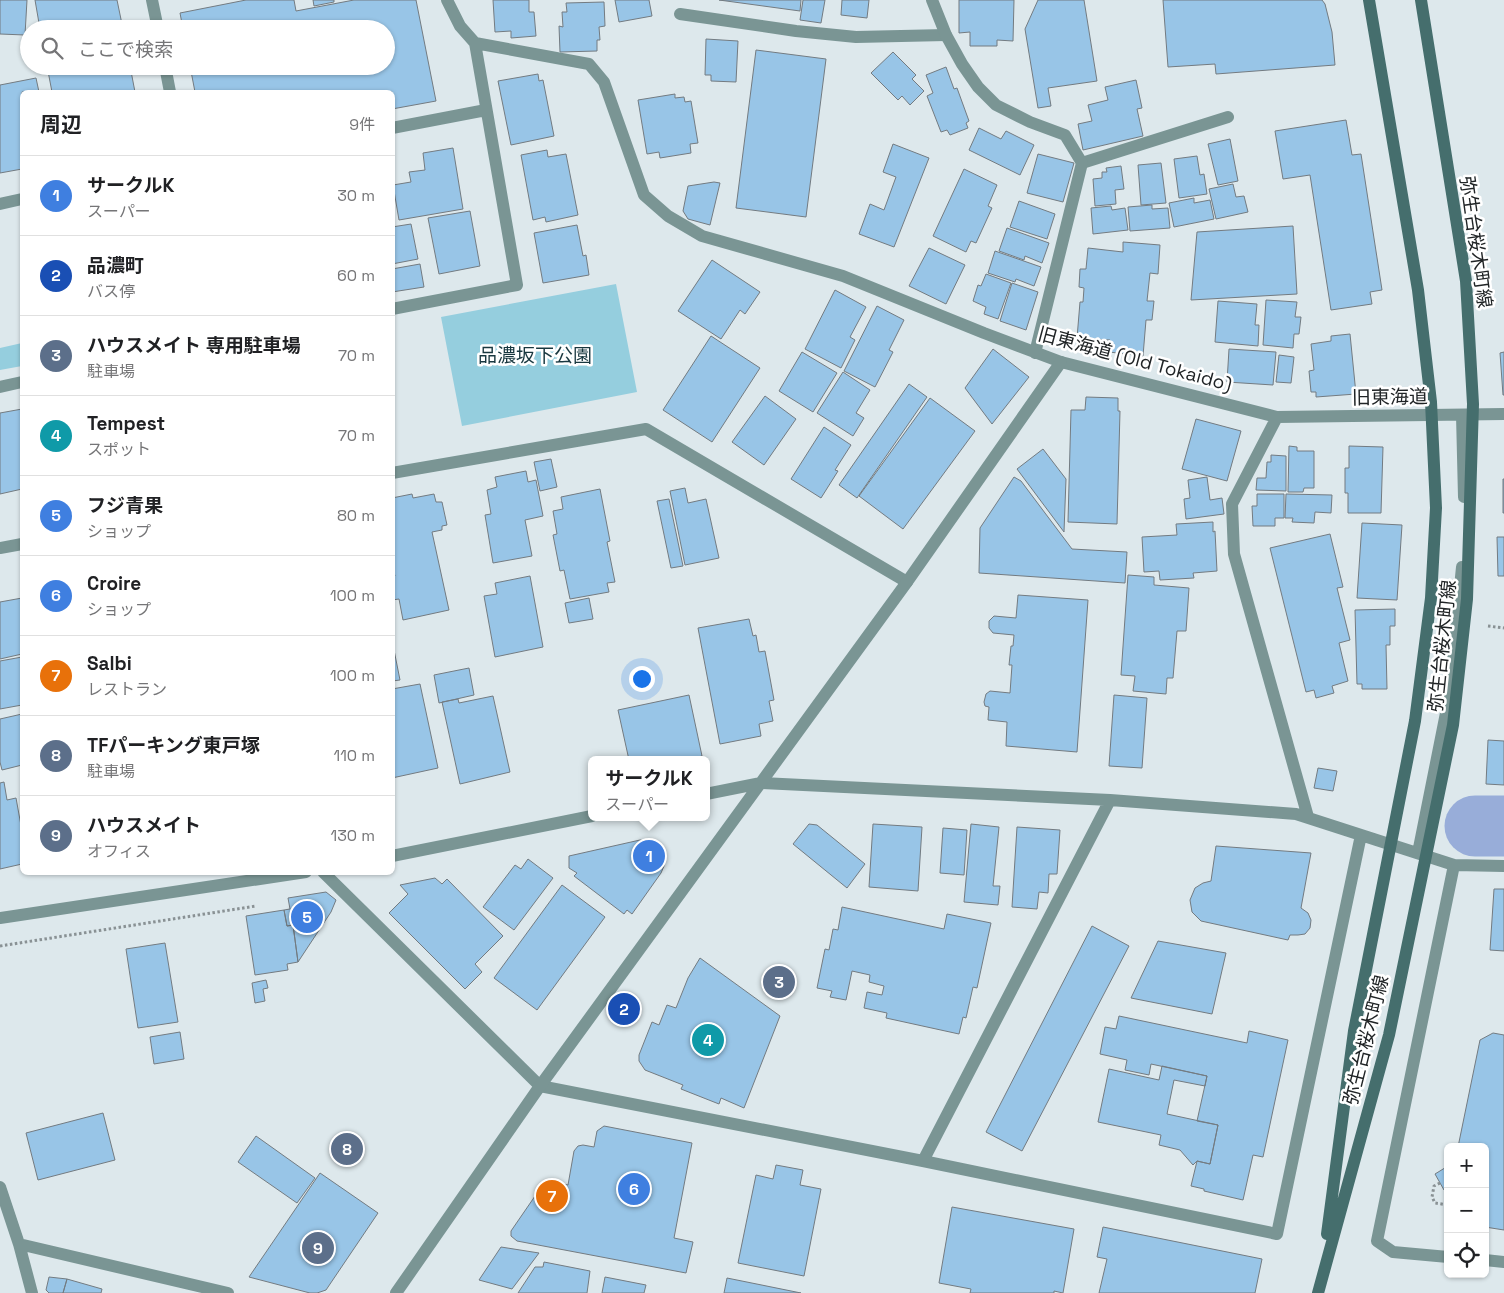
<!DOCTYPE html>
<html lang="ja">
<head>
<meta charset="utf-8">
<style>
	body { margin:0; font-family:"Space Grotesk","Noto Sans JP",sans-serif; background:#f6f6f6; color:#202124 }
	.controls { position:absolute; right:15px; bottom:15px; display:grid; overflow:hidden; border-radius:8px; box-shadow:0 1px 4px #0004 }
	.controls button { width:45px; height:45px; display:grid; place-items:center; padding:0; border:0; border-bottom:1px solid #e0e0e0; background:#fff; color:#202124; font:25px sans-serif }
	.you { position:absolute; left:641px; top:678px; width:18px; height:18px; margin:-12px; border:4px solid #fff; border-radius:50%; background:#1a73e8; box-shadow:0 0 0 8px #1a73e833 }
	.badge { display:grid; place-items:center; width:32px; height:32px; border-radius:50%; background:#a2308c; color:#fff; font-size:16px; font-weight:700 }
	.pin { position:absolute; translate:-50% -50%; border:2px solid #fff; box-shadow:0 1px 5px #0006 }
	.popup { position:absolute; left:588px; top:756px; width:122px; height:65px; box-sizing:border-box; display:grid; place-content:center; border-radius:8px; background:#fff; filter:drop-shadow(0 1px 4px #0005); font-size:16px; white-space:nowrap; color:#757577 }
	.popup b { font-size:19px; color:#202124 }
	.popup::after { content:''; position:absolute; left:50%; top:100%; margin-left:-10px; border:10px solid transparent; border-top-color:#fff }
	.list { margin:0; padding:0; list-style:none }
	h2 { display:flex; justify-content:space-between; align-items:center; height:65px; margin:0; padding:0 20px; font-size:21px }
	h2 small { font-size:16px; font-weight:400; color:#757577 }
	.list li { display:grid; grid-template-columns:32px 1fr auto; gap:15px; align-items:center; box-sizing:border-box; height:80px; padding:0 20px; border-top:1px solid #e0e0e0 }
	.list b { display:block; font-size:19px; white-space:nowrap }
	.list p { margin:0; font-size:16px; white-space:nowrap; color:#757577 }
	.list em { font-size:16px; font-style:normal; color:#757577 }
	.icon { flex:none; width:28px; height:28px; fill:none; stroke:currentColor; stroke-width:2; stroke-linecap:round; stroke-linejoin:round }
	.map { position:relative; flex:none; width:1504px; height:1293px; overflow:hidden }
	.search { position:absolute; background:#fff; box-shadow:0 1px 4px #0004; left:20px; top:20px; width:375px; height:55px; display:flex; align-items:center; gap:12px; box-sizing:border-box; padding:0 18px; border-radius:28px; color:#757577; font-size:19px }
	.panel { position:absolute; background:#fff; box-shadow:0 1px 4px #0004; left:20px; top:90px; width:375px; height:785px; border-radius:8px }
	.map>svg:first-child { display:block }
	.green { fill:#95cede }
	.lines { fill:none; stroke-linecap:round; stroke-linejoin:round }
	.river { stroke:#98add9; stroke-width:61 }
	.building { fill:#98c5e7; stroke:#737b81 }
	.path { stroke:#899194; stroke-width:3; stroke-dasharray:2.5 2.5; stroke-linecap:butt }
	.service { stroke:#7a9594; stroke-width:12 }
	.minor { stroke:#7a9594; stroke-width:12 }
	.tertiary { stroke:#7a9594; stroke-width:12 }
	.secondary { stroke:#456e6d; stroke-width:12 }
	.labels { text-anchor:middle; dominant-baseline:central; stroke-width:5; stroke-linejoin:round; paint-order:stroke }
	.street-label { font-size:19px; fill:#202426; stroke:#fff }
	.park-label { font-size:19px; fill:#18373f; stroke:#fff }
</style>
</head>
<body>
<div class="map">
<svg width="1504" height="1293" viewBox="0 0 1504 1293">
	<rect width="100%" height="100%" fill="#dde8ec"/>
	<path class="green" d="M616,284L637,392L462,426L441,317Z
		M22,343V366L0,370V348Z"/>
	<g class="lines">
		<path class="river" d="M1475,826H1504"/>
	</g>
	<path class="building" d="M0,0H27L25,35L0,34Z
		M35,0H117L123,29H40Z
		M246,0H294L296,11L354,0H416L436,101L392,109V92H195L190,66H386V29H183L180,13Z
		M313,0H334V2L314,6Z
		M493,0H529V12H534L536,36L511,38V31L495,32Z
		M615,0H649L652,16L619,22Z
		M719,0H801L800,11Z
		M803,0H825L821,23L800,20Z
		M842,0H869L867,18L841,15Z
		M959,0H1014L1013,41L997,40V46H970V32L959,33Z
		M1038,0H1084L1097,81L1048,88L1051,106L1038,108L1025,29Z
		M1163,0H1322L1325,4L1332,32L1335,65L1216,74L1215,64L1168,67Z
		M604,2L605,26L599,27L600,40H597V51L560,52L559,26L563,27L562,12H567L566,3Z
		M706,39L738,41L736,82L711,81V75H705Z
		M756,50L826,59L806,217L736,208Z
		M893,52L916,75L912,79L924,91L910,105L902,96L898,100L871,73Z
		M47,66H130L135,92H52Z
		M946,67L954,89L957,88L969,121L966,123L968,128L950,135L947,130L941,132L927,96L933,93L926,75Z
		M538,74L539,81L543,80L554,136L511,145L498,81Z
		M36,78L39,92H22V169L0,173V85Z
		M1136,80L1142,108L1137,109L1143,136L1083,150L1078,124L1092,121L1088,105L1108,100L1105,87Z
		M675,94V98L684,97L685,102L691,101L698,143L690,144L691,153L660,158L659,152L647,154L638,100Z
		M1346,120L1352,155L1361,154L1382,290L1370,292L1372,304L1331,310L1310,175L1283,179L1275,131Z
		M979,128L1001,139L1006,131L1034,145L1020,175L969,150Z
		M1230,139L1238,181L1218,185L1208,144Z
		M893,144L929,158L894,247L859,234L870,204L884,210L896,177L883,172Z
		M453,148L463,209L399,220L393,185L411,182L409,172L425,170L423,153Z
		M547,150L548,157L566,154L578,215L546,222L545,217L533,220L521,155Z
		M1038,154L1074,163L1063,202L1027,193Z
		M1197,156L1200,175L1204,174L1207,194L1179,198L1174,159Z
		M1161,163L1166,203L1141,205L1138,165Z
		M1121,166L1124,189L1115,190L1116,204L1095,206L1093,179L1102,178V172H1107L1106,168Z
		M964,169L997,185L988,206L992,208L976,243L971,241L966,252L933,236Z
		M714,182L720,183L710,225L688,219L683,211L688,186Z
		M1233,184L1236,197L1244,196L1248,212L1216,219L1209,189Z
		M1194,198V203L1210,200L1214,219L1174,227L1169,203Z
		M1019,201L1055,214L1047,239L1010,227Z
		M1152,205V209L1168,208L1170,228L1130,231L1128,207Z
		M1111,206L1112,210L1125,208L1128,230L1093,234L1091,208Z
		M470,211L480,266L439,274L428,218Z
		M411,224L418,259L392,264V227Z
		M577,225L583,256L586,255L589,275L543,283L534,233Z
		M1293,226L1297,294L1191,300L1197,232Z
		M1007,228L1049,243L1042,263L1025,256L1024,260L999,251Z
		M1123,242L1160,245L1158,274L1150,273L1147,301H1154L1152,320H1146L1143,356L1109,352L1110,340L1077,338L1080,302H1083L1084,288L1079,287L1080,269H1086L1088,248L1123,252Z
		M929,248L965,265L946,304L909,286Z
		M995,251L1041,267L1034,286L1016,279L1015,282L988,273Z
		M712,260L760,292L745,314L740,310L721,339L678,311Z
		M420,264L424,287L392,292V269Z
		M986,274L1011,283L998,319L984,314L986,307L973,301L978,285L981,286Z
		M1012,283L1038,292L1026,330L1000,321Z
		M835,290L866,307L850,337L855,340L841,368L805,349Z
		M1266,300L1297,302L1295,317H1301L1299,334H1294L1293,348L1263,345Z
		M1218,301L1257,304L1255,325H1259L1258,346L1215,342Z
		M877,306L904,320L889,350L893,352L875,387L844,371Z
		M1350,334L1356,394L1316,397V392H1311L1309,371L1314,370L1311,344L1331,341V336Z
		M711,336L760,368L712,442L663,410Z
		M993,349L1029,377L992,424L965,388Z
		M1229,349L1276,352L1273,385L1227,382Z
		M802,352L837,373L813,412L779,391Z
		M1504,352V395H1503L1500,353Z
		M1279,355L1294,357L1291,383L1276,382Z
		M843,372L870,390L856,413L864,418L853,436L817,413Z
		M909,384L927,397L857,498L839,485Z
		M765,396L796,419L764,465L732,442Z
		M1086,397L1118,398V411H1120L1117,524L1068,522L1071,410H1085Z
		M930,398L975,431L903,529L859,496Z
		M22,409V489L0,494V413Z
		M1196,419L1241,431L1227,481L1182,469Z
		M824,427L851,445L835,470L838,471L821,498L791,479Z
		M1289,446L1297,447V451H1314V488H1304L1303,492H1288Z
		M1349,446L1383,447L1381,513H1348V493H1345V468H1349Z
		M1043,449L1066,479L1064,532L1017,469Z
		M1271,455L1286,456V491L1256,490L1257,478H1266L1267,462H1271Z
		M551,459L557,487L540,491L534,462Z
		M526,471L528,482L536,480L543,516L525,520L532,556L493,563L485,515L491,514L487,490L497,487L495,477Z
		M1014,477L1021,481L1072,549L1127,552L1125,583L979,573L980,528Z
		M1207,477L1210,500L1222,498L1224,514L1186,519L1184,499L1190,498L1188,480Z
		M1503,479H1504V513H1503Z
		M685,488L688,503L706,499L719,558L685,565L670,491Z
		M600,489L610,541L607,542L615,582L607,583L609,592L570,599L564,570L560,571L553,535L557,534L553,511L563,509L561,497Z
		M412,494L413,498L434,494L436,502H442L447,525L442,526V530L432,532L449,610L403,620L399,599L392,600V577L395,576L392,566V498Z
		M1257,494H1284V518H1275V526H1253L1252,506H1257Z
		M1286,494L1332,495L1331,513L1315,512L1314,523L1292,522L1293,518H1285Z
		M669,499L683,566L671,568L657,501Z
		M1213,522V532L1215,531L1217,571L1193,573L1194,578L1160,580L1159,571L1144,572L1142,537L1177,535L1176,524Z
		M1362,523L1402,525L1397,600L1357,598Z
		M1330,534L1343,587L1337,588L1350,640L1339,643L1348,681L1332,686L1334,693L1316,698L1314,690L1306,692L1270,548Z
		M1497,537H1504V576H1498Z
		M1128,575L1154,577V585L1189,588L1186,631H1177L1173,678H1167L1166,694L1133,691L1135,676L1121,675Z
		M530,576L543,647L495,657L484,596L497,594L495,583Z
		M1018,595L1088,600L1077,752L1006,746L1007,722L988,720L989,707L985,706L984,702L986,694L990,691L1010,693L1012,665H1009L1011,646H1013L1014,635L993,633L989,628V621L994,616L1016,618Z
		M22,598V654L0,659V602Z
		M589,598L593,619L569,623L565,603Z
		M1395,609V626H1390V645H1386L1387,689H1362V684H1357L1355,610Z
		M749,619L753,636L756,635L759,652L765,651L774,700L769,701L773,721L759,724L761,736L720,744L698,628Z
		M392,640L400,680L392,681Z
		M22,657V705L0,709V661Z
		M469,668L474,695L439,703L434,675Z
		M420,684L438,768L392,778V689Z
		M689,695L702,756L686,760H629L618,710Z
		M1114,695L1147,698L1142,768L1109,766Z
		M493,696L510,772L460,784L442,702L458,699L459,703Z
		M22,714V765L2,770L0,762V719Z
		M1488,740L1504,741V785L1486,784Z
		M1318,768L1337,771L1333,791L1314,788Z
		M4,782L7,800L16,798L22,831V864L0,869V783Z
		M809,824L817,825L865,864L847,888L793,844Z
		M873,824L922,827L918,891L869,887Z
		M971,824L999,827L993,886H1000L998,905L964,902Z
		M1017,827L1060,830L1057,874H1049L1048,893L1039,892L1037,909L1012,907Z
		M943,828L967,830L964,875L940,873Z
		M640,840L648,841L656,845L661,851L664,866L661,873L632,914L627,910L624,914L574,876L577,873L569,868V856Z
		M1216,846L1311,853L1301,908L1308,913L1311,920L1310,928L1305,934L1298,935H1290L1288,940L1201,921L1192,912L1190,900L1195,888L1203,883L1211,881Z
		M528,859L553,878L514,930L483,907L515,865L521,869Z
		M435,878L442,884L447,879L503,936L475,964L482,972L465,989L389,913L408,894L400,885Z
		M562,885L605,917L537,1010L494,978Z
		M1494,889H1504V951L1490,950Z
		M326,892L336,900L331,912L298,962L293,925L287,926L284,910L290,909L288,898Z
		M842,907L944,929L947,914L991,923L977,988L973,987L966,1018L963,1017L959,1034L886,1018L887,1013L864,1008L867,992L882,995L884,986L869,982L870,975L852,971L846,1000L830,997L832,991L817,988L825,949L829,950L833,929L838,930Z
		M284,910L287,926L293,925L298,962L287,964L288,970L255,975L246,916Z
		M1092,926L1129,946L1022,1151L986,1132Z
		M1158,941L1226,953L1212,1014L1131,998Z
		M165,943L178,1022L138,1028L126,949Z
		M700,958L780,1016L744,1108L721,1098L719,1104L681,1089L683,1085L645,1070L639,1061V1055L652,1022L659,1025L667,1005L676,1008L688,978Z
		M266,980L268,988L263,989L265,1001L255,1003L252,983Z
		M1119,1016L1247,1043L1249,1031L1288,1040L1263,1157L1253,1155L1243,1200L1204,1191V1189L1191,1186L1197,1161L1210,1164L1218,1125L1197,1121L1207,1076L1151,1064L1149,1075L1125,1070L1127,1060L1100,1054L1105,1027L1116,1029Z
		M180,1032L184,1059L154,1064L150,1037Z
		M1493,1033L1504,1035V1230L1485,1227V1147H1458L1480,1040Z
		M1162,1066L1207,1076L1205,1086L1174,1080L1167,1114L1218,1125L1210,1164L1197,1161L1193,1165L1180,1150L1159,1145L1161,1135L1098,1122L1109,1069L1159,1080Z
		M103,1113L115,1160L38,1180L26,1133Z
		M604,1126L692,1143L674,1238L693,1242L686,1273L517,1241L511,1236V1231L544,1183L551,1182L568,1185L574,1151L578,1146L583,1145L594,1147L597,1131Z
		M256,1136L315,1178L297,1203L238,1162Z
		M776,1165L803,1170L800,1185L821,1189L804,1276L738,1263L756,1175L773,1179Z
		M1448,1166V1188L1444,1190L1435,1174Z
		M320,1173L378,1213L326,1290L317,1293H310L249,1277Z
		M952,1207L1074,1229L1063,1293L1054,1291V1293H970L971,1289L939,1283Z
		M1103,1227L1262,1259L1255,1293H1099L1107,1259L1097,1257Z
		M501,1247L539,1253L512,1289L479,1280Z
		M544,1262L590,1271L587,1293H518L535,1267H543Z
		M49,1277L67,1279L63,1293H49L46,1290Z
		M605,1277L646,1285L644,1293H602Z
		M727,1278L801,1293H724Z
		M67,1279L102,1289L101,1293H63Z"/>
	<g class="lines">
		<path class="path" d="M1488,626L1504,628
			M0,946L256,906
			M1440,1183L1434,1186L1432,1197L1435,1203L1448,1205"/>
		<path class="service" d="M680,14L796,31L856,37L946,35
			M1082,163L1228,117"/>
		<path class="minor" d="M152,0L158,29
			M447,0L460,26L475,43L589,64L604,82L644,195L668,216L702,236L843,276L984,333L1061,362L1277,417L1504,414
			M932,0L946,35L962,64L978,87L996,105L1030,122L1065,135L1082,163L1035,353
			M165,66L170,92
			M392,128L486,110
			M0,204L22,199
			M392,309L517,285L475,43
			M0,387L22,382
			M1462,415L1464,497
			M1277,417L1232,504L1234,554L1308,817
			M392,473L646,429L907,582
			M0,548L22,544
			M761,783L1110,800L1296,814L1454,865L1504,866
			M1418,853L1449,698L1462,567
			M323,872L540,1086L923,1161L1277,1234L1361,835
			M923,1161L1110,800
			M0,1187L19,1244L32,1293
			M19,1244L228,1293
			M1448,1257L1393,1252L1377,1241L1454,865
			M1485,1260L1504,1262"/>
		<path class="tertiary" d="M706,794L761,783
			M392,856L592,816
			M0,918L306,872
			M396,1293L540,1086L907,582L1061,362"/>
		<path class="secondary" d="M1327,1234L1354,1031L1415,721L1431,598L1436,508L1431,402L1418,290L1369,0
			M1318,1293L1389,1035L1453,725L1467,599L1473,404L1466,281L1421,0"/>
	</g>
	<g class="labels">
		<g class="street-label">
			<text transform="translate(1476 242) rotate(82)">弥生台桜木町線</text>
			<text transform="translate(1135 359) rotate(15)">旧東海道 (Old Tokaido)</text>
			<text transform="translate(1390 397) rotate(-1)">旧東海道</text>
			<text transform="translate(1442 646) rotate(-84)">弥生台桜木町線</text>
			<text transform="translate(1366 1040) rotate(-76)">弥生台桜木町線</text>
		</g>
		<g class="park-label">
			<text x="535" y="355">品濃坂下公園</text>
		</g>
	</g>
</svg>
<div class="controls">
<button>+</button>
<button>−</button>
<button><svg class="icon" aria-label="locate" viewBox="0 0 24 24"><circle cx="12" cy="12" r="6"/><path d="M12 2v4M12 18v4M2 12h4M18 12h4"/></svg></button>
</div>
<div class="you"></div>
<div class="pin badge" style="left:649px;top:856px;background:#3f7fe0">1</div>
<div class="popup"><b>サークルK</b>スーパー</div>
<div class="pin badge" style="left:624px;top:1009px;background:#1a4fb4">2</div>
<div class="pin badge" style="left:779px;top:982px;background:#5c6f8a">3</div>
<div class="pin badge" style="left:708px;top:1040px;background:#0f9aa8">4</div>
<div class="pin badge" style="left:307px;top:917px;background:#3f7fe0">5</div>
<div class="pin badge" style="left:634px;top:1189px;background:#3f7fe0">6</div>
<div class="pin badge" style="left:552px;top:1196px;background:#e8710a">7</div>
<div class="pin badge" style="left:347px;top:1149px;background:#5c6f8a">8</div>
<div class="pin badge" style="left:318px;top:1248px;background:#5c6f8a">9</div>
<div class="search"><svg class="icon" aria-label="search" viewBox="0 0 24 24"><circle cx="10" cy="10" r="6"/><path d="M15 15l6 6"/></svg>ここで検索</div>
<section class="panel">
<h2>周辺<small>9件</small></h2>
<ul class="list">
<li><span class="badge" style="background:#3f7fe0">1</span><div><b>サークルK</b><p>スーパー</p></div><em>30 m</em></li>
<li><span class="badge" style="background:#1a4fb4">2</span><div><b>品濃町</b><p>バス停</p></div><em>60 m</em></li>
<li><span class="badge" style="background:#5c6f8a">3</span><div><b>ハウスメイト 専用駐車場</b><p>駐車場</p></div><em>70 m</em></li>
<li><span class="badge" style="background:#0f9aa8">4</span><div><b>Tempest</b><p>スポット</p></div><em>70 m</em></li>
<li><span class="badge" style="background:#3f7fe0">5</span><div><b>フジ青果</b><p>ショップ</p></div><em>80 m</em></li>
<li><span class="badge" style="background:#3f7fe0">6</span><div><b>Croire</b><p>ショップ</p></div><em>100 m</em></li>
<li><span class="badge" style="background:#e8710a">7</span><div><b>Salbi</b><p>レストラン</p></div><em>100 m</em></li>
<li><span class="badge" style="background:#5c6f8a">8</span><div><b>TFパーキング東戸塚</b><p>駐車場</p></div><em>110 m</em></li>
<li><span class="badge" style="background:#5c6f8a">9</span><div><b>ハウスメイト</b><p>オフィス</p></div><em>130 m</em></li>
</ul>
</section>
</div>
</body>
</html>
